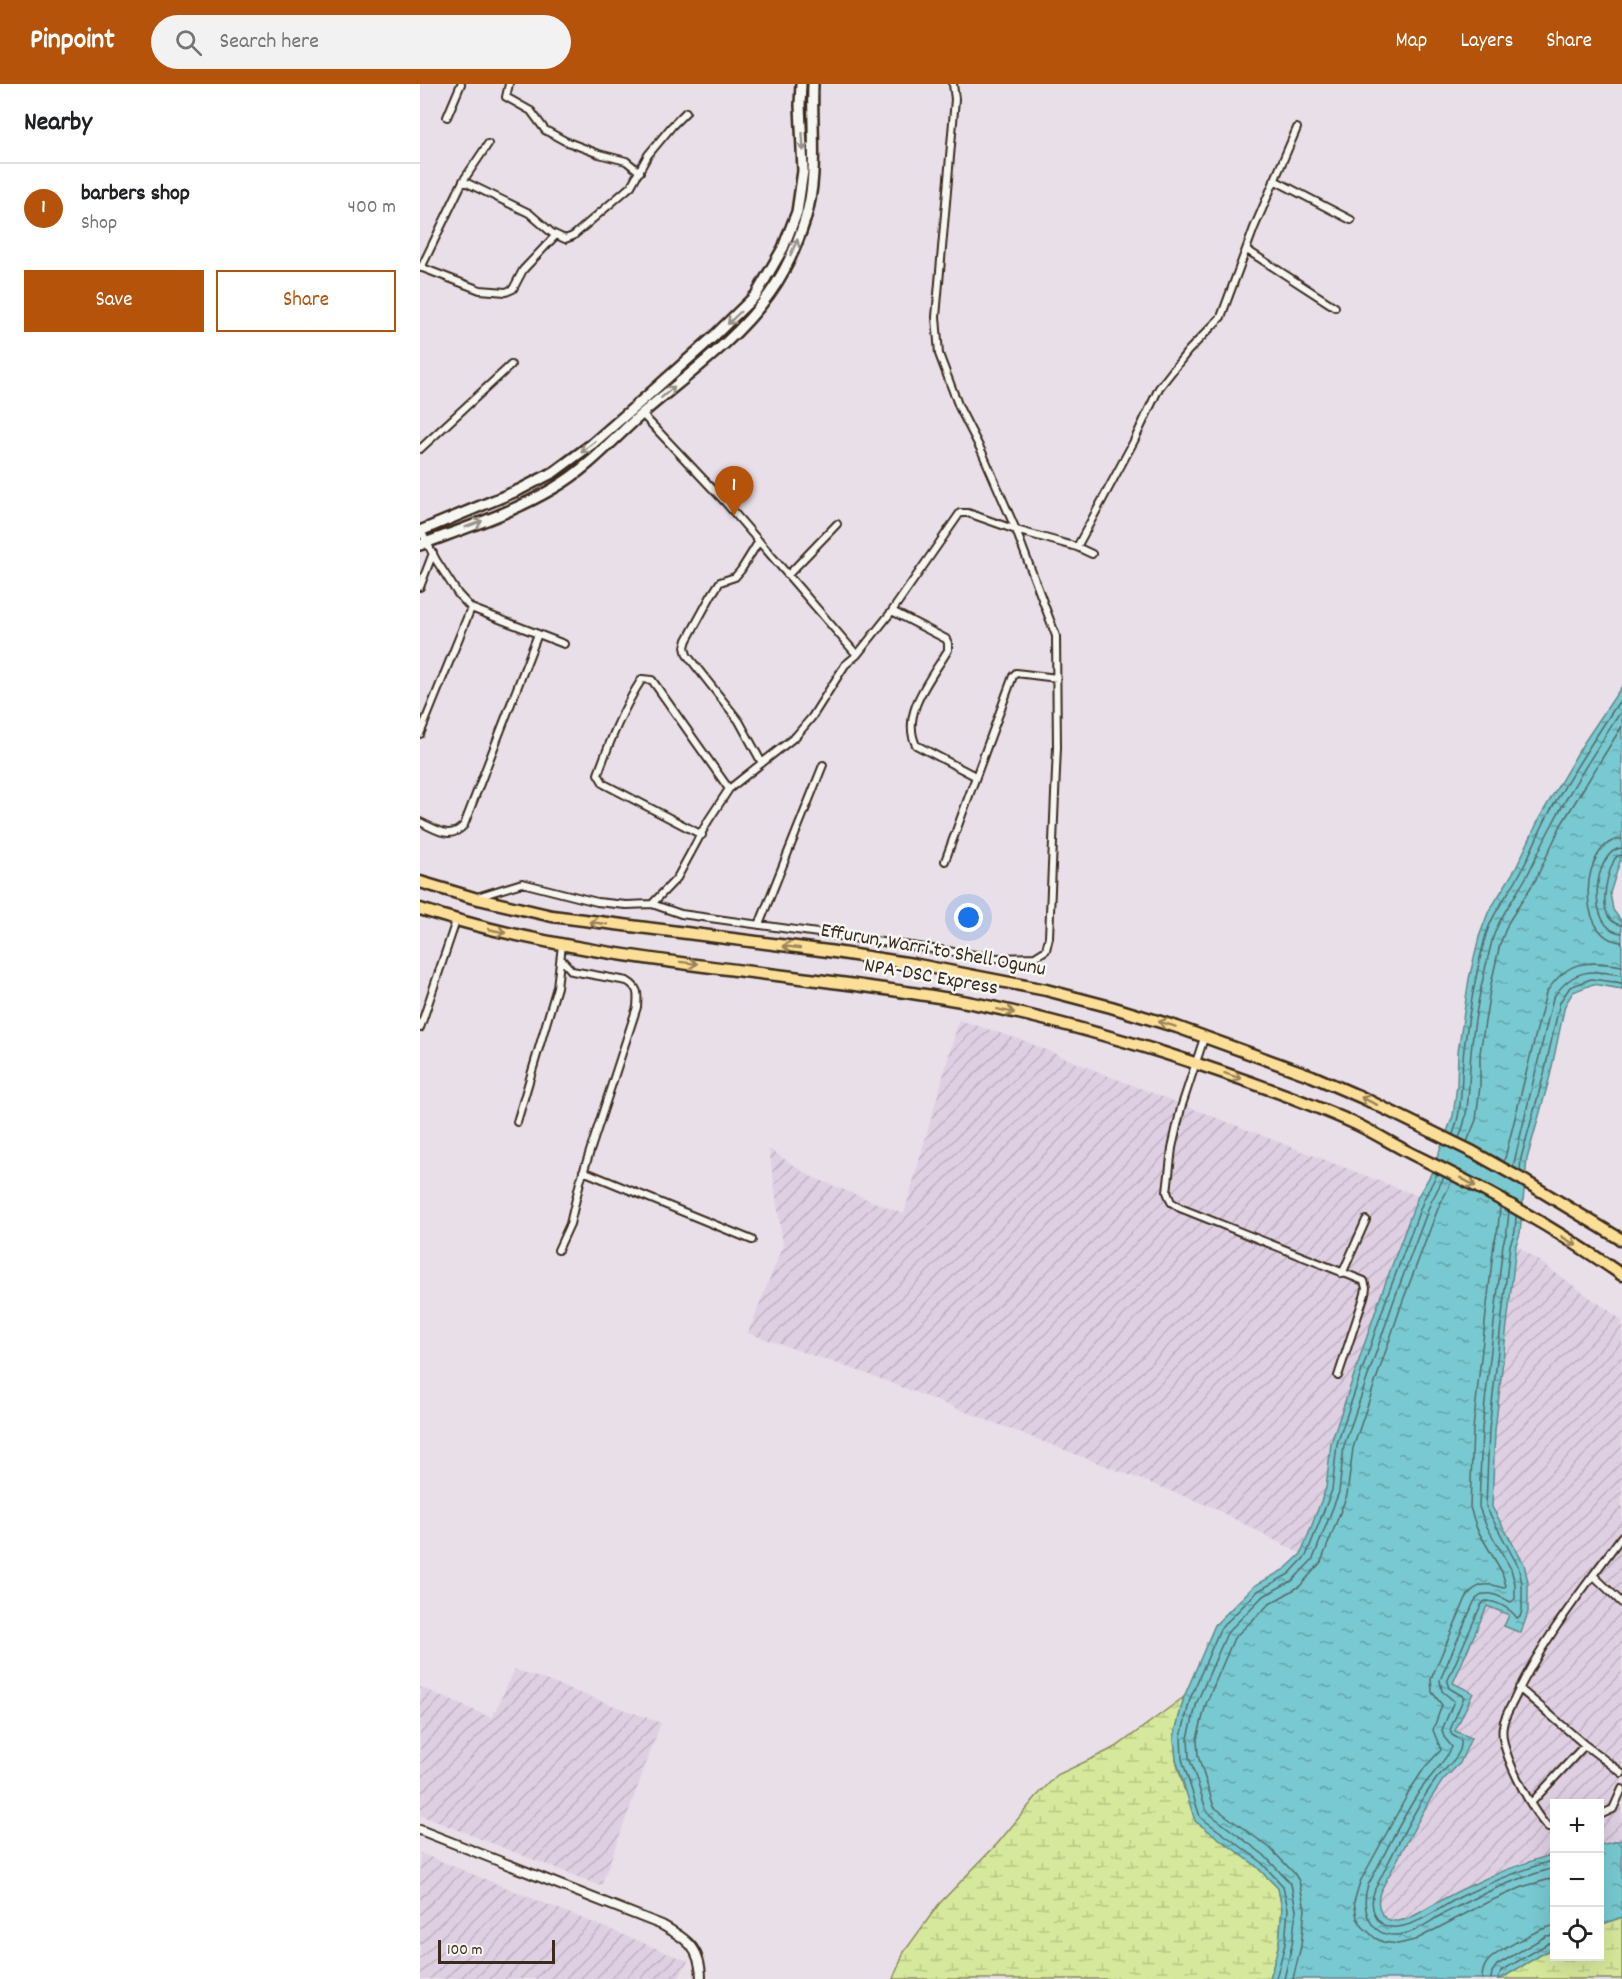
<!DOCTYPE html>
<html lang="en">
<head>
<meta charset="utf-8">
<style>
	body { margin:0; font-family:Dekko,sans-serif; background:#f2f2f2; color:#202124 }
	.controls { position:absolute; right:18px; bottom:18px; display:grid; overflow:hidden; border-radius:0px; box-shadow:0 6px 24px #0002 }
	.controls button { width:54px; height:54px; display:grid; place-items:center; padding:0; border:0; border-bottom:2px solid #e0e0e0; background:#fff; color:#202124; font:30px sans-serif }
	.scale { position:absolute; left:18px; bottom:15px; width:117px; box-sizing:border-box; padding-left:6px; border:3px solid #3b2a1e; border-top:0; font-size:16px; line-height:21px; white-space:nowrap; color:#3b2a1e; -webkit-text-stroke:4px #f6f6f2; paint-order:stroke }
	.you { position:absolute; left:549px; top:834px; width:21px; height:21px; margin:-15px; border:4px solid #fff; border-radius:50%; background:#1a73e8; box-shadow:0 0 0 9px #1a73e833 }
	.badge { display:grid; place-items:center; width:39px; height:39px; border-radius:50%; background:#b45309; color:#fff; font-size:20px; font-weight:700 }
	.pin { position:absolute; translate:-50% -50px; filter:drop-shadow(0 2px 3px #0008) }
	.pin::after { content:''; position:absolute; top:32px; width:21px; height:18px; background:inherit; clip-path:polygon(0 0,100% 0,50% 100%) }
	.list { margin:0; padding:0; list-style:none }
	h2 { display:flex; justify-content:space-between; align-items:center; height:78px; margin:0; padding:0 24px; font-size:26px }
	h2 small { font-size:20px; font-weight:400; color:#757577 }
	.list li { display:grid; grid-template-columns:39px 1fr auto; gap:18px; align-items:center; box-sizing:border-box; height:90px; padding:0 24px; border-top:2px solid #e0e0e0 }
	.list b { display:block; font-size:22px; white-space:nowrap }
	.list p { margin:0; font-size:20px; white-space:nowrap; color:#757577 }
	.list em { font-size:20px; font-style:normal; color:#757577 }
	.actions { display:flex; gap:12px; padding:18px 24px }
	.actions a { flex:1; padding:14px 0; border:2px solid #b45309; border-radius:0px; text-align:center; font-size:21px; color:#b45309 }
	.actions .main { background:#b45309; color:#fff }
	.icon { flex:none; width:33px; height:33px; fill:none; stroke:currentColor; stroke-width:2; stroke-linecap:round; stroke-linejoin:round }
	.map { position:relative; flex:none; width:1202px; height:1895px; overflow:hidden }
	header { display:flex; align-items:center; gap:36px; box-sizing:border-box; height:84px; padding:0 30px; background:#b45309; color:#fff }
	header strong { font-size:28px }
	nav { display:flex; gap:33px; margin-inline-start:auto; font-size:21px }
	.search { width:420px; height:54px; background:#f2f2f2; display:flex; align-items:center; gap:15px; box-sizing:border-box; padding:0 21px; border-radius:33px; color:#757577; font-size:22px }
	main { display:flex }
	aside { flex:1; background:#fff }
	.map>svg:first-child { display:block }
	.industrial { fill:url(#industrial-furrows) }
	.wetland { fill:url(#wetland-marsh); stroke:#88895c; stroke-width:1.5 }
	.water { fill:url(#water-ripples); stroke:#608989; stroke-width:1.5 }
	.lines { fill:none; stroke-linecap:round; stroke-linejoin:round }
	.shore { stroke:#536a66; stroke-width:1.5 }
	.minor-casing { stroke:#3b2a1e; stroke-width:10 }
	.tertiary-casing { stroke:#3b2a1e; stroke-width:12 }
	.secondary-casing { stroke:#3b2a1e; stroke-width:14 }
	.primary-casing { stroke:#3b2a1e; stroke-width:15 }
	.minor { stroke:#f6f6f2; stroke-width:6 }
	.tertiary { stroke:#f6f6f2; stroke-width:8 }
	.secondary { stroke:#f6f6f2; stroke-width:9 }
	.primary { stroke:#fbdf96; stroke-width:10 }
	.oneway { stroke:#989088 }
	.oneway2 { stroke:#9b845a }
	.labels { text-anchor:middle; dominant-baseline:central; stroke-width:5; stroke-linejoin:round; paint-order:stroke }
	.street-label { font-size:21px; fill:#3b2a1e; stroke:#f6f6f2 }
</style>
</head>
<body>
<header>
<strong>Pinpoint</strong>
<div class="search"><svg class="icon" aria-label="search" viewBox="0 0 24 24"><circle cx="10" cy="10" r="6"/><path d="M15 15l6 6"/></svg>Search here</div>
<nav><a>Map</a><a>Layers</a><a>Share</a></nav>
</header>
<main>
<aside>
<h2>Nearby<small></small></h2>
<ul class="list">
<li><span class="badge">1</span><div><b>barbers shop</b><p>Shop</p></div><em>400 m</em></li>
</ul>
<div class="actions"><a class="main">Save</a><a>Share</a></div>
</aside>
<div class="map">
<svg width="1202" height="1895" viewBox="0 0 1202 1895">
	<defs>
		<pattern id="industrial-furrows" width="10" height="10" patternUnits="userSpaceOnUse" patternTransform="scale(1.5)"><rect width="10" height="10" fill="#dfcfe3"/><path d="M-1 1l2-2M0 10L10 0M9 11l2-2" fill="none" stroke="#c0b2c2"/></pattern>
		<pattern id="wetland-marsh" width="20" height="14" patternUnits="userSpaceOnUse" patternTransform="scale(1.5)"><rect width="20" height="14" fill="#d6e89b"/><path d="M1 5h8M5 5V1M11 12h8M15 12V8" fill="none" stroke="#b9c785"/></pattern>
		<pattern id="water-ripples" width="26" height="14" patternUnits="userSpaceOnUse" patternTransform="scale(1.5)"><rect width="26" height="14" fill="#78c9d1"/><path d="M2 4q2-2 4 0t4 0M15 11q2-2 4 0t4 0" fill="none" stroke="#64a3a9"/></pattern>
	</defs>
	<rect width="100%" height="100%" fill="#e8dfe9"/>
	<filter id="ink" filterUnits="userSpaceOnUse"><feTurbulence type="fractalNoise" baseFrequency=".0167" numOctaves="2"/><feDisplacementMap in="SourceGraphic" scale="12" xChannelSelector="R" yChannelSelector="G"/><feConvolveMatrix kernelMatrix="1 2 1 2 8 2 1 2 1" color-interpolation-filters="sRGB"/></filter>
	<g filter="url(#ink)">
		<path class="industrial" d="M539,936L602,956L691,993L998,1112L961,1211L911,1359L906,1404L881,1470L792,1423L453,1292L328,1249L363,1161L349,1065L392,1093L484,1130Z
			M1096,1161L1202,1236V1756L1180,1761V1720H1134V1770L1097,1780L1058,1798L990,1834L976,1838L968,1836L959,1827L957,1817L960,1808L1009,1717L1023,1696L1040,1679L1051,1654L1035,1647L1032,1600L1067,1522L1089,1532L1101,1549L1078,1435L1072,1423L1075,1347Z
			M95,1585L241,1639L181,1802L0,1731V1603L72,1634Z
			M0,1769L268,1877L258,1895H0Z"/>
		<path class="wetland" d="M764,1613L754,1653L756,1675L764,1705L809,1760L835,1781L858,1804L862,1824L859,1859L850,1895H473L484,1868L519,1820L578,1759L616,1713L637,1691L696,1663Z
			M1202,1833V1895H1080L1134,1863V1872H1180V1841Z"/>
		<path class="water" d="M1202,602V771L1190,809L1193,826L1202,838V905L1173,900L1153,908L1145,921L1130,992L1107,1075L1100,1149L1096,1161L1075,1347L1072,1423L1104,1480L1108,1498V1528L1101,1549L1084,1542L1089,1531L1067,1522L1033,1599L1053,1609L1035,1647L1051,1654L1040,1679L1023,1696L1009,1717L960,1808C956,1821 960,1838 977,1837C991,1836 1003,1826 1015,1820C1028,1812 1042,1805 1056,1799C1082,1786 1107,1778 1134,1770V1863L1080,1895H850L859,1859L862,1824L858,1804L835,1781L775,1737L756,1675L754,1653L764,1613L795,1541L834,1502L865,1485L881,1470L906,1404L911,1359L961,1211L998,1112L1010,1092L1033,1032L1037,1001L1038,968L1049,895L1059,853L1068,829L1096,784L1121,731L1163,660Z
			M1202,1756V1833L1180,1841V1761Z"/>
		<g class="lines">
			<path class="shore" d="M1202,755C1160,756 1154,856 1202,858
				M1202,764C1173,765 1165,847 1202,849
				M1202,771L1197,772L1194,776C1187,792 1174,837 1202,841
				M1033,1050C1044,1021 1040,996 1044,965C1049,929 1055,893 1064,858C1070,831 1089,810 1102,786C1111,768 1118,750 1127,733C1150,691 1176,652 1202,613
				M1039,1054C1051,1025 1048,998 1051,969C1054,933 1062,896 1071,861C1077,834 1096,813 1109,788C1117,772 1124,755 1133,739C1153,700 1178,663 1202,626
				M1047,1058L1056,1036L1060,1002V969L1071,900L1080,860L1088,839L1116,795L1141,741L1202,642
				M1084,1078L1126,909C1147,876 1166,876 1202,882
				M1093,1083L1133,914C1153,884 1170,886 1202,891
				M1100,1087L1101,1074L1124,990L1140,918L1150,903L1171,895L1202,899
				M1080,1123L1078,1144L1074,1159L1053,1345L1050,1423L1057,1445L1082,1488L1086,1502L1083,1504C1068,1498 1055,1499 1046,1514L1011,1595L1012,1608L1022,1621L1013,1646L1021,1666L1005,1683L990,1706L940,1798L934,1818L937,1834L943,1843L955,1854L963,1858L978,1860L995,1856L1068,1818L1105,1802L1134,1794
				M1089,1128L1087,1146L1083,1160L1062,1345L1059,1423L1066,1441L1091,1485L1095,1500V1515L1091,1518C1078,1512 1064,1503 1054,1518L1020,1596L1022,1607L1034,1617L1022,1646L1024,1653L1032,1663C1025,1678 1009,1693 999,1708C980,1737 965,1770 948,1801C940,1823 949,1853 977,1851C995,1850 1008,1838 1023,1830C1035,1824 1048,1818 1061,1811C1084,1800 1109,1791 1134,1784
				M1096,1132L1095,1147L1090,1161L1069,1346L1066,1423L1098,1482L1102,1499V1526L1100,1533L1097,1534C1091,1525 1077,1517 1065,1517L1061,1521L1027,1598L1029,1604L1044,1613L1030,1646L1032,1651L1041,1656C1043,1672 1026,1683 1017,1694C992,1728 974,1768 955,1805C948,1822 955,1846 978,1843C1000,1840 1021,1823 1040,1813C1071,1798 1101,1786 1134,1776
				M856,1895L865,1860L868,1825L863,1802L839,1776L780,1733L762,1675L761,1653L770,1615L800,1545L838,1507L869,1490L886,1472L912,1406L917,1360L967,1213L1004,1115L1017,1090
				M864,1895L872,1861L876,1826L871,1800L844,1771L787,1728L769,1673L768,1654L777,1618L807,1549L842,1513L873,1496L893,1475L919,1408L924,1362L974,1216L1011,1118L1024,1093
				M873,1895L881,1862L885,1825L879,1797L874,1789L850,1764L794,1723L778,1672L777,1655L786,1620L814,1554L848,1521L880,1502L901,1478L927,1411L933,1364L982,1219L1019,1122L1032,1097
				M1062,1895C1062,1888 1063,1883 1068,1877C1076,1868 1123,1842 1134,1842
				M1071,1895L1072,1888L1077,1881L1126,1852L1134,1851
				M1078,1895L1081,1887L1129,1859L1134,1858"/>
			<g class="minor-casing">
				<path id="minor" d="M89,0L86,13L111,27L125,46L145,57L179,70L206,77L220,88
					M27,33L41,0
					M854,96L931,136
					M43,97L109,129L132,149L145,155L153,152L211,102L228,71L252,42L266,28
					M827,166L915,223
					M0,183L60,206L86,208L93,205L103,186L136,151
					M1,184L43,97L68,60
					M222,330L305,418L437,571
					M0,365L91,281
					M0,445L16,476L38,510L51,524L144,560
					M339,457L321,486L315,493L300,498L291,512L267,556L265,563L267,571L319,637L342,679
					M657,463L714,357L739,304L768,267L801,233L834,144L877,44
					M368,491L417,440
					M0,503L13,469
					M472,527L526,555L528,559V566C513,592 480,629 496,661L555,692
					M0,650L51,524
					M0,738C16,745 30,757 44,741L118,550
					M282,751L184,700L178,690C190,657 203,624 222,595L232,596L309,705
					M525,777L593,592L596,589L637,594
					M57,813L102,799L177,818L206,821L232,820L257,794L288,737L309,705L376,652L392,633L425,581L437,571L472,527L540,429H548L596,446L657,463L672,470
					M232,820L261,830L577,874L615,873L626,866L629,853L637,663L636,552L596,446L562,368L539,323L519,270L516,233L535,15L533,0
					M339,841L403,681
					M0,944L36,837
					M784,954L761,1024L752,1064L747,1108L751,1118L760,1124L944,1197L946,1204L945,1210L918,1292
					M97,1038L137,903L142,861
					M163,1087L332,1156
					M138,1166L150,1140L160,1098L217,923C218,910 219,904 207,897L152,887L141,875
					M922,1190L946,1136
					M1173,1491L1202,1519
					M1099,1604L1165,1661L1202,1689
					M1111,1719L1165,1661
					M1180,1731L1193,1725L1202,1705
					M1134,1744H1128C1112,1726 1078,1666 1083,1642C1084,1633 1090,1624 1094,1616C1121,1557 1164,1504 1202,1452"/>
			</g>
			<g class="tertiary-casing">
				<path id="tertiary" d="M0,1746L242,1841C267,1855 281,1864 281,1895"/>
			</g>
			<g class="secondary-casing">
				<path id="secondary" d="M0,447L99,406L134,388L172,360L226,313L292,254L336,211L363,164L377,128L383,87L380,21L381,0
					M0,461C45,444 92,429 134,404C169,384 194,354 224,328C267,291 317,256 350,209C365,188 377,161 385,136C399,92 391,45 393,0"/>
			</g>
			<g class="primary-casing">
				<path id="primary" d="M0,798L54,814L132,832L408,867L493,880L626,906L691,923L757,943L892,992L943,1014L1053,1068L1103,1096L1202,1156
					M0,825C177,882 365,885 547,918C614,931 679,949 744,969C809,990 874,1012 936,1040C957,1050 977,1063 998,1073C1069,1107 1138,1146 1202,1191"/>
			</g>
			<use href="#minor" class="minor"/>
			<use href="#tertiary" class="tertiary"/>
			<use href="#secondary" class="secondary"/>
			<use href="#primary" class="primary"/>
		</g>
		<defs><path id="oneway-shaft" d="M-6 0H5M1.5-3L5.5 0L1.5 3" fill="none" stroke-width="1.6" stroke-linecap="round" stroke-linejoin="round" transform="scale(1.5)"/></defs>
		<g class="oneway">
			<use href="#oneway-shaft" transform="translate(383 58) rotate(87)"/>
			<use href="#oneway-shaft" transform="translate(374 163) rotate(-66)"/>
			<use href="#oneway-shaft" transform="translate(314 234) rotate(136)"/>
			<use href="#oneway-shaft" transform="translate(248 308) rotate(-41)"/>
			<use href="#oneway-shaft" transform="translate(168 363) rotate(141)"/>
			<use href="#oneway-shaft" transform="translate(54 440) rotate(-21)"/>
		</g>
		<g class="oneway2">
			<use href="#oneway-shaft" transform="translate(178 839) rotate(-172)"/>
			<use href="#oneway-shaft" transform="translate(77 847) rotate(13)"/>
			<use href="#oneway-shaft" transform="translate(371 863) rotate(-173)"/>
			<use href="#oneway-shaft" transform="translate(269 879) rotate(7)"/>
			<use href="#oneway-shaft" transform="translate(586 927) rotate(12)"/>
			<use href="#oneway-shaft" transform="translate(747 940) rotate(-163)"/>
			<use href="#oneway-shaft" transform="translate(813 992) rotate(19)"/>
			<use href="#oneway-shaft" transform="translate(949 1017) rotate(-155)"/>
			<use href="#oneway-shaft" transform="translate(1048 1098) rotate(29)"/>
			<use href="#oneway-shaft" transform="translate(1149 1157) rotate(31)"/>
		</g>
	</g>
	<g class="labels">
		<g class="street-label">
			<text transform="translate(513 867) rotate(10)">Effurun, Warri to Shell Ogunu</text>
			<text transform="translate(511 894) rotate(10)">NPA-DSC Express</text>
		</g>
	</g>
</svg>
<div class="controls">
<button>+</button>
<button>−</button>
<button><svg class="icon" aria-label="locate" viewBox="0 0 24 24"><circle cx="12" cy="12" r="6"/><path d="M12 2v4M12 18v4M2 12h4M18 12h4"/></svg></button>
</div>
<div class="scale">100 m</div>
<div class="you"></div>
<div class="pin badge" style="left:314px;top:432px">1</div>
</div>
</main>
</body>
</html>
